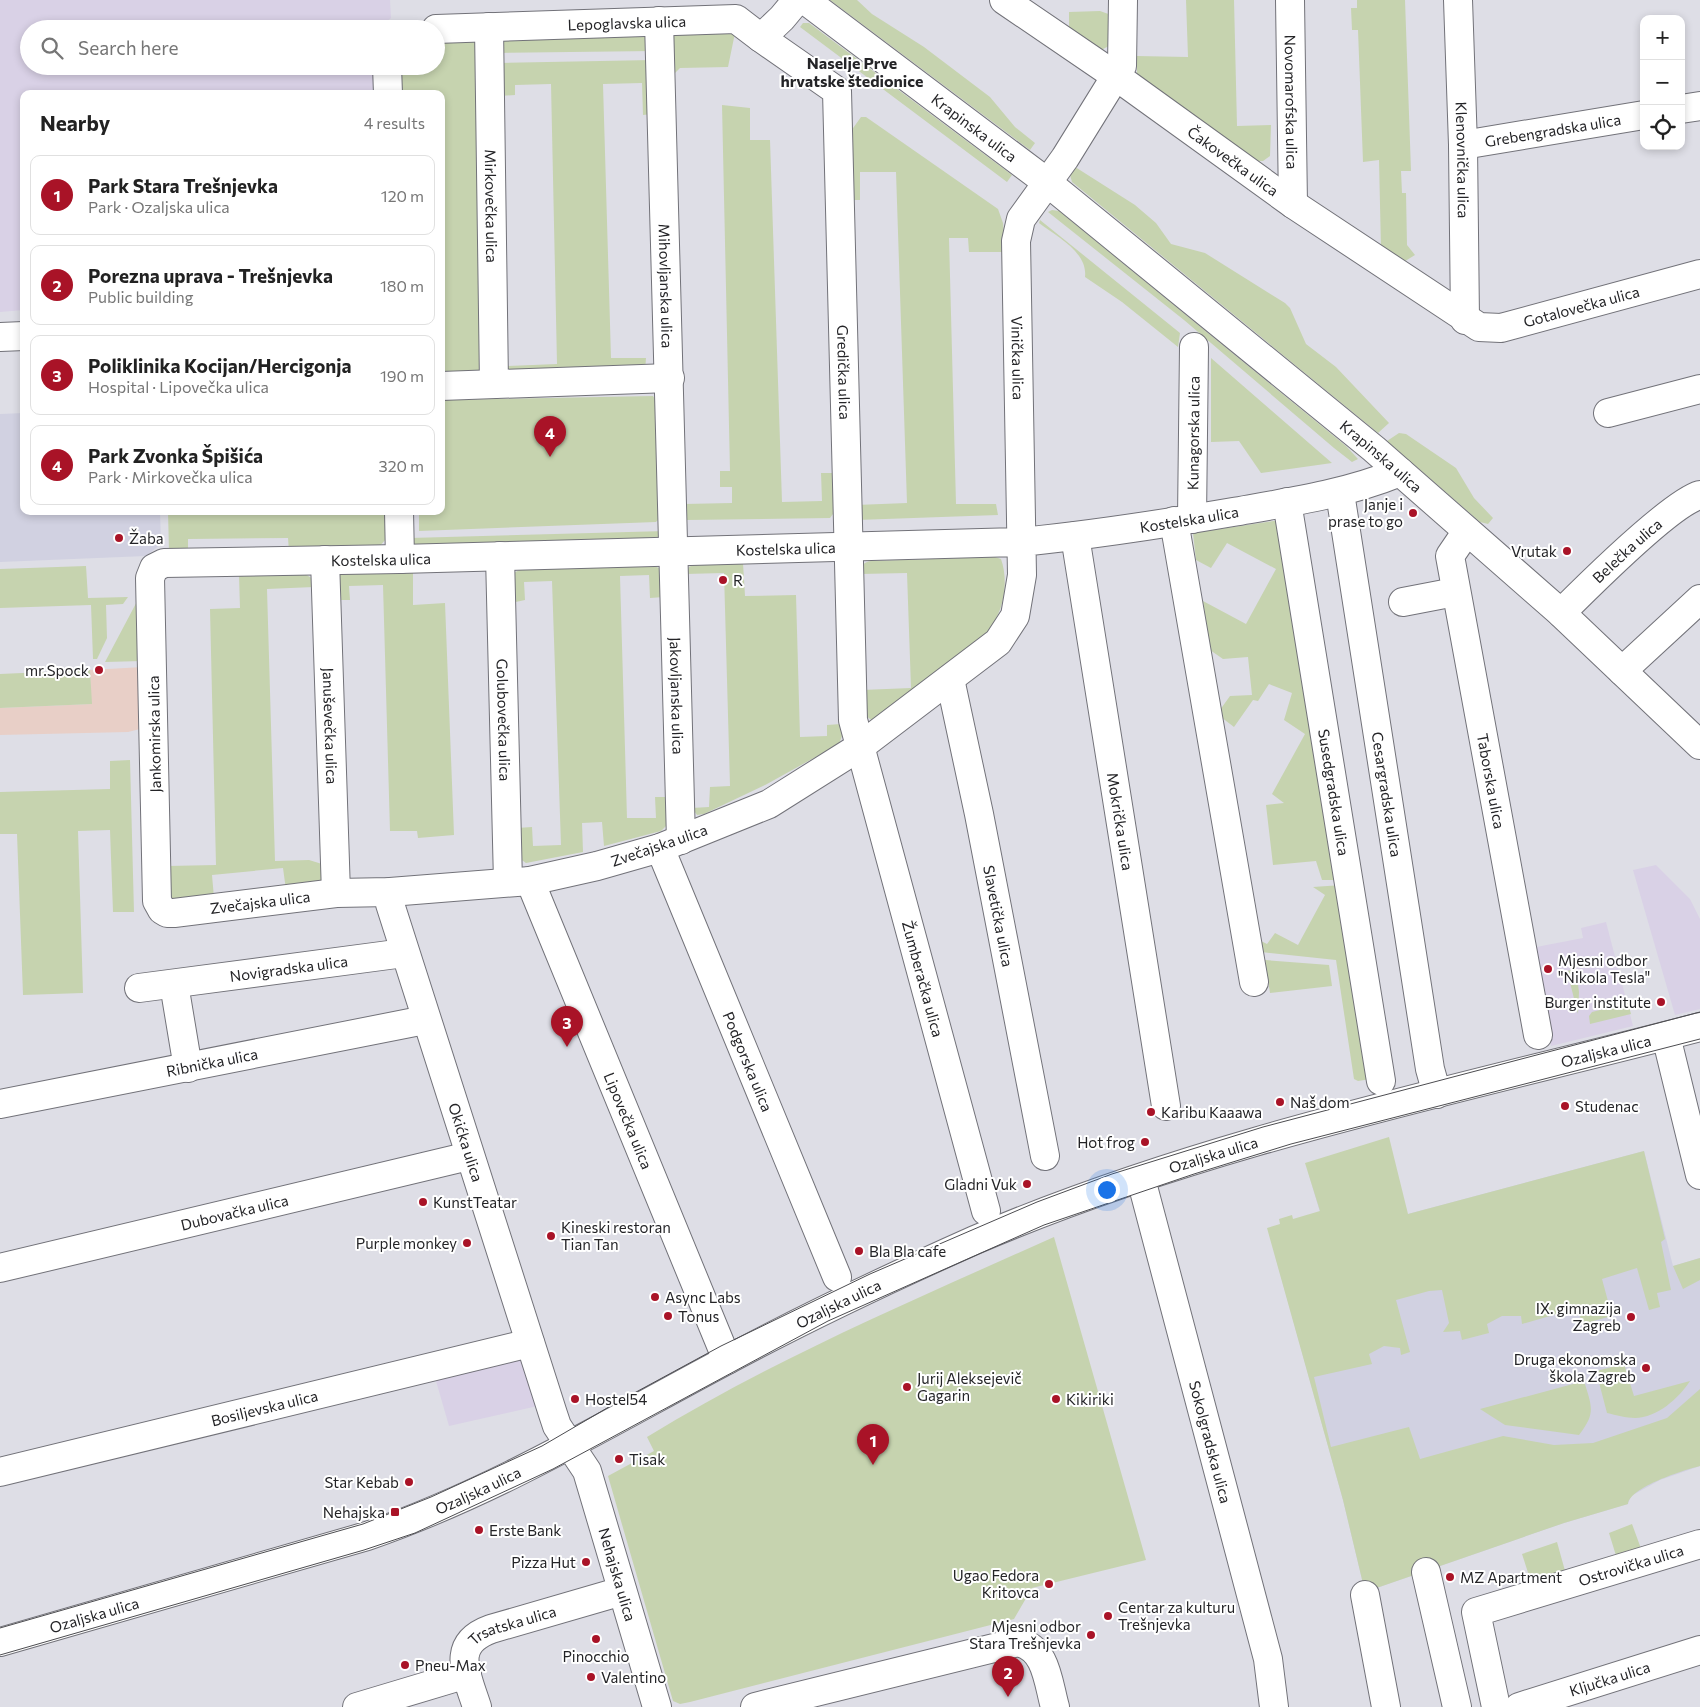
<!DOCTYPE html>
<html lang="en">
<head>
<meta charset="utf-8">
<style>
	body { margin:0; font-family:Commissioner,sans-serif; background:#f6f6f6; color:#222 }
	.controls { position:absolute; right:15px; top:15px; display:grid; overflow:hidden; border-radius:10px; box-shadow:0 2px 8px #0003 }
	.controls button { width:45px; height:45px; display:grid; place-items:center; padding:0; border:0; border-bottom:1px solid #e0e0e0; background:#fff; color:#222; font:25px sans-serif }
	.you { position:absolute; left:1106px; top:1189px; width:18px; height:18px; margin:-12px; border:4px solid #fff; border-radius:50%; background:#1a73e8; box-shadow:0 0 0 8px #1a73e833 }
	.badge { display:grid; place-items:center; width:32px; height:32px; border-radius:50%; background:#a91327; color:#fff; font-size:16px; font-weight:700 }
	.pin { position:absolute; translate:-50% -41px; filter:drop-shadow(0 1px 2px #0008) }
	.pin::after { content:''; position:absolute; top:26px; width:18px; height:15px; background:inherit; clip-path:polygon(0 0,100% 0,50% 100%) }
	.list { margin:0; padding:0; list-style:none }
	h2 { display:flex; justify-content:space-between; align-items:center; height:65px; margin:0; padding:0 20px; font-size:21px }
	h2 small { font-size:16px; font-weight:400; color:#767676 }
	.list li { display:grid; grid-template-columns:32px 1fr auto; gap:15px; align-items:center; box-sizing:border-box; height:80px; margin:0 10px 10px; padding:0 10px; border:1px solid #e0e0e0; border-radius:10px }
	.list b { display:block; font-size:19px; white-space:nowrap }
	.list p { margin:0; font-size:16px; white-space:nowrap; color:#767676 }
	.list em { font-size:16px; font-style:normal; color:#767676 }
	.icon { flex:none; width:28px; height:28px; fill:none; stroke:currentColor; stroke-width:2; stroke-linecap:round; stroke-linejoin:round }
	.map { position:relative; flex:none; width:1700px; height:1707px; overflow:hidden }
	.search { position:absolute; background:#fff; box-shadow:0 2px 8px #0003; left:20px; top:20px; width:425px; height:55px; display:flex; align-items:center; gap:12px; box-sizing:border-box; padding:0 18px; border-radius:28px; color:#767676; font-size:19px }
	.panel { position:absolute; background:#fff; box-shadow:0 2px 8px #0003; left:20px; top:90px; width:425px; height:425px; border-radius:10px }
	.map>svg:first-child { display:block }
	.commercial { fill:#d9d1e6 }
	.industrial { fill:#e8cfc7 }
	.built { fill:#d1d1e1 }
	.green { fill:#c6d3af }
	.lines { fill:none; stroke-linecap:round; stroke-linejoin:round }
	.minor-casing { stroke:#727279; stroke-width:30 }
	.major-casing { stroke:#727279; stroke-width:30 }
	.minor { stroke:#fff; stroke-width:28 }
	.major { stroke:#fff; stroke-width:28 }
	.tram { stroke:#4c4c50; stroke-width:1 }
	.poi-dot { fill:#a91327; stroke:#fff; stroke-width:2 }
	.labels { text-anchor:middle; dominant-baseline:central; stroke-width:4; stroke-linejoin:round; paint-order:stroke }
	.street-label { font-size:15px; fill:#242427; stroke:#fff }
	.poi-label { font-size:15px; fill:#242427; stroke:#fff; text-anchor:start }
	.neighbourhood-label { font-size:16px; font-weight:bold; fill:#242427; stroke:#fff }
</style>
</head>
<body>
<div class="map">
<svg width="1700" height="1707" viewBox="0 0 1700 1707">
	<rect width="100%" height="100%" fill="#dedee6"/>
	<path class="commercial" d="M0,0H390L391,18L378,29H29V66H379L380,94H24V310L0,312Z
		M1656,865L1690,899L1700,919V1009L1675,1015L1633,870Z
		M1606,922L1633,1026L1551,1046L1531,948L1583,938L1581,928Z
		M520,1355L542,1405L449,1426L434,1374Z"/>
	<path class="industrial" d="M143,667L140,729L128,732L0,735V708L91,704L90,670Z"/>
	<path class="built" d="M24,413V511H160L161,544L146,556L0,562V414Z
		M1644,1151L1673,1266L1700,1258V1466L1660,1480L1631,1496L1628,1504L1564,1523L1365,1592L1343,1500L1275,1255L1328,1239L1308,1172L1408,1214Z"/>
	<path class="green" d="M830,0H857L872,14L924,47L990,97L1015,127L1035,143L1030,150Z
		M1186,0H1234L1237,126L1271,125L1270,156L1263,161H1256L1137,77V56L1188,57Z
		M1357,0H1405L1411,171H1401L1402,193H1406L1407,245L1415,255L1402,263L1381,249L1379,160L1363,162L1358,30H1352L1351,8H1357Z
		M1100,11L1114,16L1109,46L1101,50L1069,27V12Z
		M803,23H809L1012,175L1007,182L800,27Z
		M645,31L654,51L495,53V40Z
		M735,33L728,67L680,68L673,75L671,35Z
		M436,39L477,40L483,374L441,376V94H397L401,71L409,66H436Z
		M653,60L652,114L643,115L642,83L603,84L611,358H646L645,371L509,370L507,366L557,364L551,84L515,85V95L500,96V63Z
		M722,105L750,108V140H770L782,502L822,501L821,473H836V510L830,518L686,520L684,504L732,503V487H720V471H730Z
		M861,117H866L998,209L1003,223L1006,252H969L968,238H949L956,504H996L998,515L857,520L856,505L907,503L896,172H860V200H851V131Z
		M1072,165L1135,205L1156,223L1171,244L1205,253L1285,303L1290,308L1306,344L1336,367L1389,423L1378,433L1072,182L1070,175Z
		M1052,210L1059,211L1346,446L1358,459L1352,462L1334,448L1184,320L1048,212Z
		M1040,220L1180,333L1178,347L1122,302L1085,277C1088,252 1056,236 1039,223Z
		M1211,358L1332,463L1261,473L1239,441L1211,442Z
		M653,396L658,404L661,516L656,522L419,531V511H441V400Z
		M1399,433L1406,434L1456,468L1474,498L1493,518L1488,524L1480,522L1387,441Z
		M168,511H386L387,538L377,549L289,551L288,538L188,539V552H169Z
		M1280,520L1341,880H1322L1316,861L1273,865L1266,805L1284,803L1272,794L1305,734L1284,720L1292,693L1269,684L1258,701L1253,700L1234,727L1217,714L1230,696L1252,695L1248,657L1223,659L1210,650L1203,601L1246,624L1276,569L1227,543L1211,568L1196,560L1193,533Z
		M666,531L664,538L421,548L413,545L410,538Z
		M995,557L1001,559C1008,579 1005,604 994,622C982,642 959,656 940,670C917,687 895,704 872,720C861,715 863,702 862,690L911,688L907,573L860,574C860,567 863,562 871,561Z
		M743,563L745,596L796,595L800,737L827,736V725L841,724L842,736L839,744L767,784L704,814L697,815L692,808L709,807L710,787L730,786L724,573L685,574L689,567L693,565Z
		M652,565L661,569L664,597L650,598L649,575L620,576L627,818H656L655,797H669L668,824L661,831L604,846L602,822L582,823L583,852L526,863L519,858L517,828L532,827L533,846L561,845L552,581L524,582L525,600L511,603L512,574L521,569Z
		M86,566L88,598L128,597L123,604L106,605L107,638L97,659H93L91,605L0,608V569Z
		M413,572V605L445,603L454,835L418,838L417,831H390L383,585L349,586L350,600H338L337,578L340,574Z
		M305,574L313,579L314,587L267,589L275,861L309,860L322,864L321,883L286,890L283,868L212,875L214,898L170,900L168,866L216,865L210,609L240,608L239,575Z
		M142,592V661L105,662Z
		M90,670L92,704L0,708V674Z
		M130,760L134,912H113L110,830L78,831L83,993L23,995L17,834H0V792L110,789V761Z
		M1342,885L1371,1079L1358,1081L1354,1079L1336,960L1261,952L1257,939L1267,944L1275,933L1298,945L1325,895L1313,887Z
		M1265,960L1329,965L1332,986L1270,993Z
		M1576,969L1579,992L1578,1014L1567,971Z
		M1628,1003L1631,1014L1590,1024L1589,1016L1592,1012Z
		M1389,1137L1408,1214L1644,1151L1665,1239L1661,1242L1671,1290L1657,1293L1660,1307L1649,1310L1637,1268L1602,1279L1612,1316L1582,1324L1578,1308L1522,1324L1521,1316H1502L1487,1324L1489,1333L1462,1340L1460,1331L1443,1332L1449,1323L1442,1290L1429,1291L1396,1300L1410,1352L1401,1355L1400,1348L1384,1346L1369,1354L1372,1364L1314,1377L1331,1447L1409,1427L1420,1459L1503,1436L1554,1445L1593,1443L1667,1418L1700,1389V1466C1684,1470 1630,1487 1628,1504L1564,1523L1365,1592L1343,1500L1267,1228L1280,1224L1279,1219L1292,1215L1293,1219L1320,1211L1305,1163Z
		M1054,1237L1146,1560L1032,1588L1014,1619L690,1702L680,1704L673,1701L608,1476L654,1451L647,1437C776,1358 916,1299 1054,1237Z
		M1700,1258V1280L1683,1289L1673,1266Z
		M1624,1364L1634,1396L1690,1381C1679,1398 1657,1418 1635,1418C1626,1418 1616,1415 1607,1413L1596,1371Z
		M1584,1381C1592,1407 1596,1413 1579,1435L1505,1425L1480,1409Z
		M1632,1524L1643,1554L1618,1562L1609,1533Z
		M1557,1542L1567,1578L1533,1588L1522,1554Z"/>
	<g class="lines">
		<g class="minor-casing">
			<g id="minor">
				<path id="s1" d="M805,0L1048,183L1374,449L1561,613L1700,745"/>
				<path id="s2" d="M1004,0L1117,77L1293,204L1479,327L1501,328L1700,274"/>
				<path id="s3" d="M1123,0L1122,66L1065,158L1021,219L1016,241L1021,519L1022,575L1015,616L998,642L861,746L769,804L660,848L597,866L530,881L390,892L336,893L174,913H167L162,910L157,901L150,578L154,568L164,563L400,559L1021,542C1092,535 1163,524 1233,512C1291,502 1346,494 1400,472"/>
				<path id="s4" d="M1290,0L1293,204"/>
				<path id="s5" d="M1458,0L1463,145L1465,320"/>
				<path id="s6" d="M659,21L681,840"/>
				<path id="s7" d="M489,27L494,384"/>
				<path id="s8" d="M436,29L736,19L761,38L782,18L797,0"/>
				<path id="s9" d="M761,38L837,91L853,720L986,1211"/>
				<path d="M387,66L388,94"/>
				<path d="M1681,109L1700,106"/>
				<path id="s10" d="M1463,145L1644,115"/>
				<path d="M0,337L24,336"/>
				<path d="M441,386L670,378"/>
				<path d="M1608,413L1700,389"/>
				<path id="s11" d="M1340,493L1430,1069L1437,1094"/>
				<path id="s12" d="M1287,502L1381,1081"/>
				<path d="M399,511L400,559"/>
				<path id="s13" d="M1192,519L1194,347"/>
				<path d="M1174,521L1254,982"/>
				<path id="s14" d="M1467,531L1450,556L1538,1035"/>
				<path id="s15" d="M1075,536L1166,1106"/>
				<path id="s16" d="M500,556L508,882"/>
				<path id="s17" d="M325,560L336,893"/>
				<path d="M1403,602L1455,592"/>
				<path id="s18" d="M1561,613C1586,588 1671,503 1700,495"/>
				<path d="M1622,671L1700,599"/>
				<path id="s19" d="M950,679L979,814L1045,1156"/>
				<path id="s20" d="M660,848L837,1277"/>
				<path id="s21" d="M530,881L727,1360"/>
				<path id="s22" d="M390,892V904L553,1414L557,1426L587,1471L657,1707"/>
				<path d="M174,984L188,1068"/>
				<path id="s23" d="M139,988L404,953"/>
				<path d="M1666,1036L1700,1175"/>
				<path id="s24" d="M0,1104L425,1020"/>
				<path id="s25" d="M1141,1179L1268,1659L1274,1707"/>
				<path id="s26" d="M0,1268L469,1156"/>
				<path id="s27" d="M0,1472L530,1343"/>
				<path d="M1426,1572L1457,1707"/>
				<path d="M1365,1595L1386,1707"/>
				<path d="M357,1707L467,1674"/>
				<path id="s28" d="M477,1707C467,1675 449,1644 491,1629L622,1591"/>
				<path d="M755,1707L1018,1642C1047,1648 1048,1683 1055,1707"/>
				<path id="s29" d="M1496,1707L1476,1612L1700,1544"/>
				<path id="s30" d="M1519,1707L1700,1650"/>
			</g>
		</g>
		<g class="major-casing">
			<g id="major">
				<path id="s31" d="M0,1642L367,1536C495,1492 610,1422 729,1359C809,1316 892,1277 975,1240C1206,1141 1458,1090 1700,1027"/>
			</g>
		</g>
		<use href="#minor" class="minor"/>
		<use href="#major" class="major"/>
		<path class="tram" d="M0,1628L363,1524L431,1497L542,1446L614,1404L721,1346L870,1274L1037,1202L1112,1174L1263,1127L1700,1012
			M0,1655L364,1550L415,1533L553,1469L828,1321L1044,1225L1194,1174L1291,1144L1700,1039"/>
	</g>
	<g class="poi-dot">
		<circle cx="1413" cy="513" r="5"/>
		<circle cx="119" cy="538" r="5"/>
		<circle cx="1567" cy="551" r="5"/>
		<circle cx="723" cy="580" r="5"/>
		<circle cx="99" cy="670" r="5"/>
		<circle cx="1548" cy="969" r="5"/>
		<circle cx="1661" cy="1002" r="5"/>
		<circle cx="1280" cy="1102" r="5"/>
		<circle cx="1565" cy="1106" r="5"/>
		<circle cx="1151" cy="1112" r="5"/>
		<circle cx="1145" cy="1142" r="5"/>
		<circle cx="1027" cy="1184" r="5"/>
		<circle cx="423" cy="1202" r="5"/>
		<circle cx="551" cy="1236" r="5"/>
		<circle cx="467" cy="1243" r="5"/>
		<circle cx="859" cy="1251" r="5"/>
		<circle cx="655" cy="1297" r="5"/>
		<circle cx="668" cy="1316" r="5"/>
		<circle cx="1631" cy="1317" r="5"/>
		<circle cx="1646" cy="1368" r="5"/>
		<circle cx="907" cy="1387" r="5"/>
		<circle cx="575" cy="1399" r="5"/>
		<circle cx="1056" cy="1399" r="5"/>
		<circle cx="619" cy="1459" r="5"/>
		<circle cx="409" cy="1482" r="5"/>
		<rect x="390" y="1507" width="10" height="10" rx="2.5"/>
		<circle cx="479" cy="1530" r="5"/>
		<circle cx="586" cy="1562" r="5"/>
		<circle cx="1450" cy="1577" r="5"/>
		<circle cx="1049" cy="1584" r="5"/>
		<circle cx="1108" cy="1616" r="5"/>
		<circle cx="1091" cy="1635" r="5"/>
		<circle cx="596" cy="1639" r="5"/>
		<circle cx="405" cy="1665" r="5"/>
		<circle cx="591" cy="1677" r="5"/>
	</g>
	<g class="labels">
		<g class="street-label">
			<text stroke="none"><textPath href="#s8" startOffset="191">Lepoglavska ulica</textPath></text>
			<text stroke="none"><textPath href="#s4" startOffset="102">Novomarofska ulica</textPath></text>
			<text stroke="none"><textPath href="#s1" startOffset="212">Krapinska ulica</textPath></text>
			<text stroke="none"><textPath href="#s10" startOffset="91">Grebengradska ulica</textPath></text>
			<text stroke="none"><textPath href="#s5" startOffset="160">Klenovnička ulica</textPath></text>
			<text stroke="none"><textPath href="#s2" startOffset="280">Čakovečka ulica</textPath></text>
			<text stroke="none"><textPath href="#s7" startOffset="179">Mirkovečka ulica</textPath></text>
			<text stroke="none"><textPath href="#s6" startOffset="265">Mihovljanska ulica</textPath></text>
			<text stroke="none"><textPath href="#s2" startOffset="682">Gotalovečka ulica</textPath></text>
			<text stroke="none"><textPath href="#s3" startOffset="389">Vinička ulica</textPath></text>
			<text stroke="none"><textPath href="#s9" startOffset="374">Gredička ulica</textPath></text>
			<text stroke="none"><textPath href="#s13" startOffset="86">Kunagorska ulica</textPath></text>
			<text stroke="none"><textPath href="#s1" startOffset="735">Krapinska ulica</textPath></text>
			<text stroke="none"><textPath href="#s3" startOffset="2964">Kostelska ulica</textPath></text>
			<text stroke="none"><textPath href="#s3" startOffset="2559">Kostelska ulica</textPath></text>
			<text stroke="none"><textPath href="#s18" startOffset="91">Belečka ulica</textPath></text>
			<text stroke="none"><textPath href="#s3" startOffset="2154">Kostelska ulica</textPath></text>
			<text stroke="none"><textPath href="#s6" startOffset="675">Jakovljanska ulica</textPath></text>
			<text stroke="none"><textPath href="#s16" startOffset="164">Golubovečka ulica</textPath></text>
			<text stroke="none"><textPath href="#s17" startOffset="166">Januševečka ulica</textPath></text>
			<text transform="translate(154 734) rotate(-91)">Jankomirska ulica</text>
			<text stroke="none"><textPath href="#s14" startOffset="259">Taborska ulica</textPath></text>
			<text stroke="none"><textPath href="#s12" startOffset="294">Susedgradska ulica</textPath></text>
			<text stroke="none"><textPath href="#s11" startOffset="305">Cesargradska ulica</textPath></text>
			<text stroke="none"><textPath href="#s15" startOffset="289">Mokrička ulica</textPath></text>
			<text transform="translate(659 845) rotate(-19)">Zvečajska ulica</text>
			<text transform="translate(260 902) rotate(-7)">Zvečajska ulica</text>
			<text stroke="none"><textPath href="#s19" startOffset="242">Slavetička ulica</textPath></text>
			<text stroke="none"><textPath href="#s23" startOffset="151">Novigradska ulica</textPath></text>
			<text stroke="none"><textPath href="#s9" startOffset="990">Žumberačka ulica</textPath></text>
			<text stroke="none"><textPath href="#s31" startOffset="1718">Ozaljska ulica</textPath></text>
			<text stroke="none"><textPath href="#s24" startOffset="216">Ribnička ulica</textPath></text>
			<text stroke="none"><textPath href="#s20" startOffset="231">Podgorska ulica</textPath></text>
			<text stroke="none"><textPath href="#s21" startOffset="259">Lipovečka ulica</textPath></text>
			<text stroke="none"><textPath href="#s22" startOffset="262">Okićka ulica</textPath></text>
			<text stroke="none"><textPath href="#s31" startOffset="1312">Ozaljska ulica</textPath></text>
			<text stroke="none"><textPath href="#s26" startOffset="241">Dubovačka ulica</textPath></text>
			<text stroke="none"><textPath href="#s31" startOffset="908">Ozaljska ulica</textPath></text>
			<text stroke="none"><textPath href="#s27" startOffset="272">Bosiljevska ulica</textPath></text>
			<text stroke="none"><textPath href="#s25" startOffset="272">Sokolgradska ulica</textPath></text>
			<text stroke="none"><textPath href="#s31" startOffset="502">Ozaljska ulica</textPath></text>
			<text stroke="none"><textPath href="#s29" startOffset="259">Ostrovička ulica</textPath></text>
			<text stroke="none"><textPath href="#s22" startOffset="722">Nehajska ulica</textPath></text>
			<text stroke="none"><textPath href="#s31" startOffset="98">Ozaljska ulica</textPath></text>
			<text stroke="none"><textPath href="#s28" startOffset="114">Trsatska ulica</textPath></text>
			<text stroke="none"><textPath href="#s30" startOffset="95">Ključka ulica</textPath></text>
		</g>
		<g class="poi-label">
			<text x="1403" y="504" text-anchor="end">Janje i<tspan x="1403" dy="17">prase to go</tspan></text>
			<text x="129" y="538">Žaba</text>
			<text x="1557" y="551" text-anchor="end">Vrutak</text>
			<text x="733" y="580">R</text>
			<text x="89" y="670" text-anchor="end">mr.Spock</text>
			<text x="1558" y="960">Mjesni odbor<tspan x="1558" dy="17">"Nikola Tesla"</tspan></text>
			<text x="1651" y="1002" text-anchor="end">Burger institute</text>
			<text x="1290" y="1102">Naš dom</text>
			<text x="1575" y="1106">Studenac</text>
			<text x="1161" y="1112">Karibu Kaaawa</text>
			<text x="1135" y="1142" text-anchor="end">Hot frog</text>
			<text x="1017" y="1184" text-anchor="end">Gladni Vuk</text>
			<text x="433" y="1202">KunstTeatar</text>
			<text x="561" y="1227">Kineski restoran<tspan x="561" dy="17">Tian Tan</tspan></text>
			<text x="457" y="1243" text-anchor="end">Purple monkey</text>
			<text x="869" y="1251">Bla Bla cafe</text>
			<text x="665" y="1297">Async Labs</text>
			<text x="1621" y="1308" text-anchor="end">IX. gimnazija<tspan x="1621" dy="17">Zagreb</tspan></text>
			<text x="678" y="1316">Tonus</text>
			<text x="1636" y="1359" text-anchor="end">Druga ekonomska<tspan x="1636" dy="17">škola Zagreb</tspan></text>
			<text x="917" y="1378">Jurij Aleksejevič<tspan x="917" dy="17">Gagarin</tspan></text>
			<text x="585" y="1399">Hostel54</text>
			<text x="1066" y="1399">Kikiriki</text>
			<text x="629" y="1459">Tisak</text>
			<text x="399" y="1482" text-anchor="end">Star Kebab</text>
			<text x="385" y="1512" text-anchor="end">Nehajska</text>
			<text x="489" y="1530">Erste Bank</text>
			<text x="576" y="1562" text-anchor="end">Pizza Hut</text>
			<text x="1039" y="1575" text-anchor="end">Ugao Fedora<tspan x="1039" dy="17">Kritovca</tspan></text>
			<text x="1460" y="1577">MZ Apartment</text>
			<text x="1118" y="1607">Centar za kulturu<tspan x="1118" dy="17">Trešnjevka</tspan></text>
			<text x="1081" y="1626" text-anchor="end">Mjesni odbor<tspan x="1081" dy="17">Stara Trešnjevka</tspan></text>
			<text x="596" y="1656" text-anchor="middle">Pinocchio</text>
			<text x="415" y="1665">Pneu-Max</text>
			<text x="601" y="1677">Valentino</text>
		</g>
		<g class="neighbourhood-label">
			<text x="852" y="62">Naselje Prve<tspan x="852" dy="18">hrvatske štedionice</tspan></text>
		</g>
	</g>
</svg>
<div class="controls">
<button>+</button>
<button>−</button>
<button><svg class="icon" aria-label="locate" viewBox="0 0 24 24"><circle cx="12" cy="12" r="6"/><path d="M12 2v4M12 18v4M2 12h4M18 12h4"/></svg></button>
</div>
<div class="you"></div>
<div class="pin badge" style="left:873px;top:1465px">1</div>
<div class="pin badge" style="left:1008px;top:1697px">2</div>
<div class="pin badge" style="left:567px;top:1047px">3</div>
<div class="pin badge" style="left:550px;top:457px">4</div>
<div class="search"><svg class="icon" aria-label="search" viewBox="0 0 24 24"><circle cx="10" cy="10" r="6"/><path d="M15 15l6 6"/></svg>Search here</div>
<section class="panel">
<h2>Nearby<small>4 results</small></h2>
<ul class="list">
<li><span class="badge">1</span><div><b>Park Stara Trešnjevka</b><p>Park · Ozaljska ulica</p></div><em>120 m</em></li>
<li><span class="badge">2</span><div><b>Porezna uprava - Trešnjevka</b><p>Public building</p></div><em>180 m</em></li>
<li><span class="badge">3</span><div><b>Poliklinika Kocijan/Hercigonja</b><p>Hospital · Lipovečka ulica</p></div><em>190 m</em></li>
<li><span class="badge">4</span><div><b>Park Zvonka Špišića</b><p>Park · Mirkovečka ulica</p></div><em>320 m</em></li>
</ul>
</section>
</div>
</body>
</html>
